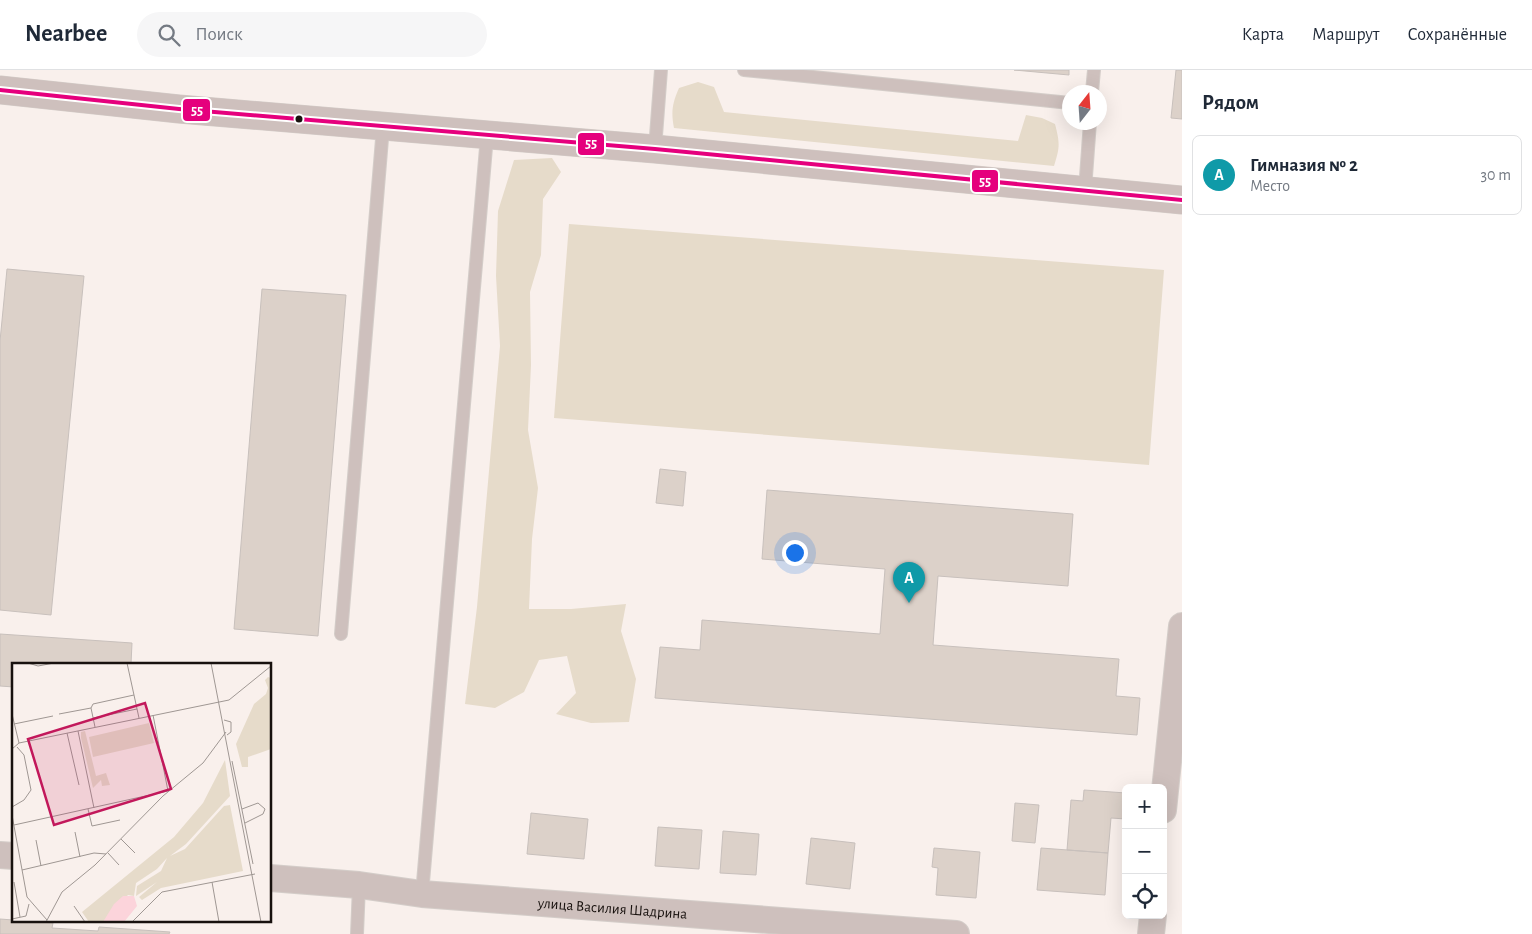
<!DOCTYPE html>
<html lang="ru">
<head>
<meta charset="utf-8">
<style>
	body { margin:0; font-family:"Alegreya Sans",sans-serif; background:#f6f6f7; color:#1f2937 }
	.controls { position:absolute; right:15px; bottom:15px; display:grid; overflow:hidden; border-radius:8px; box-shadow:0 5px 20px #0002 }
	.controls button { width:45px; height:45px; display:grid; place-items:center; padding:0; border:0; border-bottom:1px solid #e0e1e3; background:#fff; color:#1f2937; font:25px sans-serif }
	.compass { position:absolute; left:1062px; top:15px; width:45px; height:45px; border-radius:50%; background:#fff; box-shadow:0 5px 20px #0002; rotate:17deg }
	.you { position:absolute; left:794px; top:482px; width:18px; height:18px; margin:-12px; border:4px solid #fff; border-radius:50%; background:#1a73e8; box-shadow:0 0 0 8px #1a73e833 }
	.badge { display:grid; place-items:center; width:32px; height:32px; border-radius:50%; background:#675f5c; color:#fff; font-size:16px; font-weight:700 }
	.pin { position:absolute; translate:-50% -41px; filter:drop-shadow(0 1px 2px #0008) }
	.pin::after { content:''; position:absolute; top:26px; width:18px; height:15px; background:inherit; clip-path:polygon(0 0,100% 0,50% 100%) }
	.list { margin:0; padding:0; list-style:none }
	h2 { display:flex; justify-content:space-between; align-items:center; height:65px; margin:0; padding:0 20px; font-size:21px }
	h2 small { font-size:16px; font-weight:400; color:#747a83 }
	.list li { display:grid; grid-template-columns:32px 1fr auto; gap:15px; align-items:center; box-sizing:border-box; height:80px; margin:0 10px 10px; padding:0 10px; border:1px solid #e0e1e3; border-radius:8px }
	.list b { display:block; font-size:19px; white-space:nowrap }
	.list p { margin:0; font-size:16px; white-space:nowrap; color:#747a83 }
	.list em { font-size:16px; font-style:normal; color:#747a83 }
	.icon { flex:none; width:28px; height:28px; fill:none; stroke:currentColor; stroke-width:2; stroke-linecap:round; stroke-linejoin:round }
	.map { position:relative; flex:none; width:1182px; height:864px; overflow:hidden }
	header { display:flex; align-items:center; gap:30px; box-sizing:border-box; height:70px; padding:0 25px; background:#fff; border-bottom:1px solid #e0e1e3 }
	header strong { font-size:24px }
	nav { display:flex; gap:28px; margin-inline-start:auto; font-size:18px }
	.search { width:350px; height:45px; background:#f6f6f7; display:flex; align-items:center; gap:12px; box-sizing:border-box; padding:0 18px; border-radius:28px; color:#747a83; font-size:19px }
	main { display:flex }
	aside { flex:1; background:#fff }
	.map>svg:first-child { display:block }
	.green { fill:#e6dbca }
	.building { fill:#dcd1c9; stroke:#c8c0bc }
	.lines { fill:none; stroke-linecap:round; stroke-linejoin:round }
	.service-casing { stroke:#d4cdc9; stroke-width:14 }
	.minor-casing { stroke:#d4cdc9; stroke-width:28 }
	.tertiary-casing { stroke:#d4cdc9; stroke-width:29 }
	.service { stroke:#cec0bd; stroke-width:12 }
	.minor { stroke:#cec0bd; stroke-width:26 }
	.tertiary { stroke:#cec0bd; stroke-width:28 }
	.bus-1-casing { stroke:#fff; stroke-width:8 }
	.bus-1 { stroke:#e5007d; stroke-width:4 }
	.bus-dot { fill:#18110e; stroke:#fff; stroke-width:2 }
	.labels { text-anchor:middle; dominant-baseline:central; stroke-width:4; stroke-linejoin:round; paint-order:stroke }
	.street-label { font-size:15px; fill:#18110e; stroke:#fff }
	.inset-road { fill:none; stroke:#9f9793; stroke-width:1 }
	.view { fill:#c2185b; fill-opacity:0.15; stroke:#c2185b; stroke-width:2.5 }
	.inset-edge { fill:none; stroke:#18110e; stroke-width:2.5 }
	.line-badge { stroke:#fff; stroke-width:2 }
	.badge-label { font-size:14px; text-anchor:middle; font-weight:bold; fill:#fff }
</style>
</head>
<body>
<header>
<strong>Nearbee</strong>
<div class="search"><svg class="icon" aria-label="search" viewBox="0 0 24 24"><circle cx="10" cy="10" r="6"/><path d="M15 15l6 6"/></svg>Поиск</div>
<nav><a>Карта</a><a>Маршрут</a><a>Сохранённые</a></nav>
</header>
<main>
<div class="map">
<svg width="1182" height="864" viewBox="0 0 1182 864">
	<rect width="100%" height="100%" fill="#f9f0ec"/>
	<path class="green" d="M698,12L714,17L724,42L1018,71L1026,45L1042,48L1055,54C1060,73 1060,77 1054,96L674,58C671,42 672,34 679,18Z
		M552,88L561,102L543,129L541,185L530,222L531,295L528,360L538,418L532,469L529,539H571L626,534L621,561L636,609L629,652L591,653L556,644L576,623L567,586L539,590L524,622L495,638L465,634L477,537L500,276L496,206L498,141L514,90Z
		M569,154L1164,200L1149,395L554,348Z"/>
	<path class="building" d="M1014,0H1069V5Z
		M1176,0H1182V49L1171,48Z
		M7,199L84,206L51,545L0,540V271Z
		M262,219L346,225L318,566L234,559Z
		M660,399L686,402L683,436L656,433Z
		M767,420L1073,444L1068,516L938,506L933,575L1119,589L1116,626L1140,628L1137,665L655,628L660,577L700,580L702,550L880,564L885,499L762,489Z
		M0,564L132,573L131,594H14V617L0,616Z
		M1084,720L1126,723V749L1111,748L1108,783L1067,780L1071,730L1083,731Z
		M1015,733L1039,735L1035,773L1012,771Z
		M531,743L588,749L584,789L527,784Z
		M658,757L702,760L699,799L655,796Z
		M723,761L759,764L756,805L720,803Z
		M811,768L855,773L850,819L806,814Z
		M934,778L980,782L976,828L936,825L938,798L932,797Z
		M1041,778L1108,783L1105,825L1037,820Z
		M0,849L53,853L52,858L98,861L99,857L170,862L169,864H0Z"/>
	<g class="lines">
		<g class="service-casing">
			<path id="service" d="M744,0L1070,33
				M1092,22L1094,0
				M655,79L661,0
				M1085,120L1090,52
				M341,564L383,57
				M422,824L487,66
				M357,864L359,815"/>
		</g>
		<g class="minor-casing">
			<g id="minor">
				<path d="M1163,740L1182,556"/>
				<path d="M0,785L14,786"/>
				<path id="s1" d="M270,808L359,815L422,824L956,864"/>
				<path d="M1151,864L1153,845"/>
			</g>
		</g>
		<g class="tertiary-casing">
			<path id="tertiary" d="M0,20L179,39L655,79L1182,130"/>
		</g>
		<use href="#service" class="service"/>
		<use href="#minor" class="minor"/>
		<use href="#tertiary" class="tertiary"/>
		<g class="bus-1-casing">
			<path id="bus-1" d="M0,20L179,39L655,79L1182,130"/>
		</g>
		<use href="#bus-1" class="bus-1"/>
	</g>
	<circle class="bus-dot" cx="299" cy="49" r="4.5"/>
	<g class="labels">
		<g class="street-label">
			<text stroke="none"><textPath href="#s1" startOffset="344">улица Василия Шадрина</textPath></text>
		</g>
	</g>
	<g transform="translate(12 593)">
		<rect width="259" height="259" fill="#f9f0ec"/>
		<path d="M256,14L259,15V86L236,94V104H230L224,81L242,41L254,31L256,25L253,17ZM137,60L142,80L81,94L77,74ZM73,68L84,113L94,110L98,122L90,123L89,117L81,125L69,75V69ZM213,97L218,133L174,181L158,193L173,186L212,143L218,142L231,208L149,225L130,237L127,234L145,219L124,233L125,223L149,208L155,195L145,206L124,220L122,233L116,232L91,259H77L70,249L162,174L191,140Z" fill="#e6dbca"/>
		<path d="M111,233H122L125,243L112,259H91L102,241Z" fill="#fcd4db"/>
		<path class="inset-road" d="M16,0L26,3L42,0M115,0L127,55M199,0L249,259M79,45L81,41L122,32M0,51L7,80L0,86M47,51L79,45L83,64M81,55L125,46M212,57L219,59V69L215,72M2,61L41,53M66,68L82,145M55,70L67,122M7,80L217,37L259,3M220,98L241,201M0,144L12,137L19,127L12,92L5,84M76,146L80,163L108,157M230,146L246,140L253,146L251,151L233,160M0,152L15,234L35,257M2,162L156,128L141,52M63,169L68,194M109,176L123,190M24,177L29,203M96,190L107,202M10,207L82,190L94,191M2,219L8,254M200,219L207,259M62,243L73,259M0,256L14,253L17,241M34,259L50,229L83,202L151,133L191,100L214,69M120,259L150,229L243,211"/>
		<path class="view" d="M133,40L159,126L42,162L16,76Z"/>
		<rect width="259" height="259" class="inset-edge"/>
	</g>
	<g class="line-badge">
		<rect x="182" y="28" width="29" height="24" rx="5" fill="#e5007d"/>
		<rect x="577" y="62" width="28" height="24" rx="5" fill="#e5007d"/>
		<rect x="971" y="99" width="28" height="24" rx="5" fill="#e5007d"/>
	</g>
	<g class="badge-label">
		<text x="197" y="45">55</text>
		<text x="591" y="78">55</text>
		<text x="985" y="116">55</text>
	</g>
</svg>
<div class="controls">
<button>+</button>
<button>−</button>
<button><svg class="icon" aria-label="locate" viewBox="0 0 24 24"><circle cx="12" cy="12" r="6"/><path d="M12 2v4M12 18v4M2 12h4M18 12h4"/></svg></button>
</div>
<svg class="compass" viewBox="-18 -18 36 36"><path d="M0-13l5 13h-10z" fill="#e53935"/><path d="M0 13l5-13h-10z" fill="#747a83"/></svg>
<div class="you"></div>
<div class="pin badge" style="left:909px;top:533px;background:#0f9aa8">A</div>
</div>
<aside>
<h2>Рядом<small></small></h2>
<ul class="list">
<li><span class="badge" style="background:#0f9aa8">A</span><div><b>Гимназия № 2</b><p>Место</p></div><em>30 m</em></li>
</ul>
</aside>
</main>
</body>
</html>
